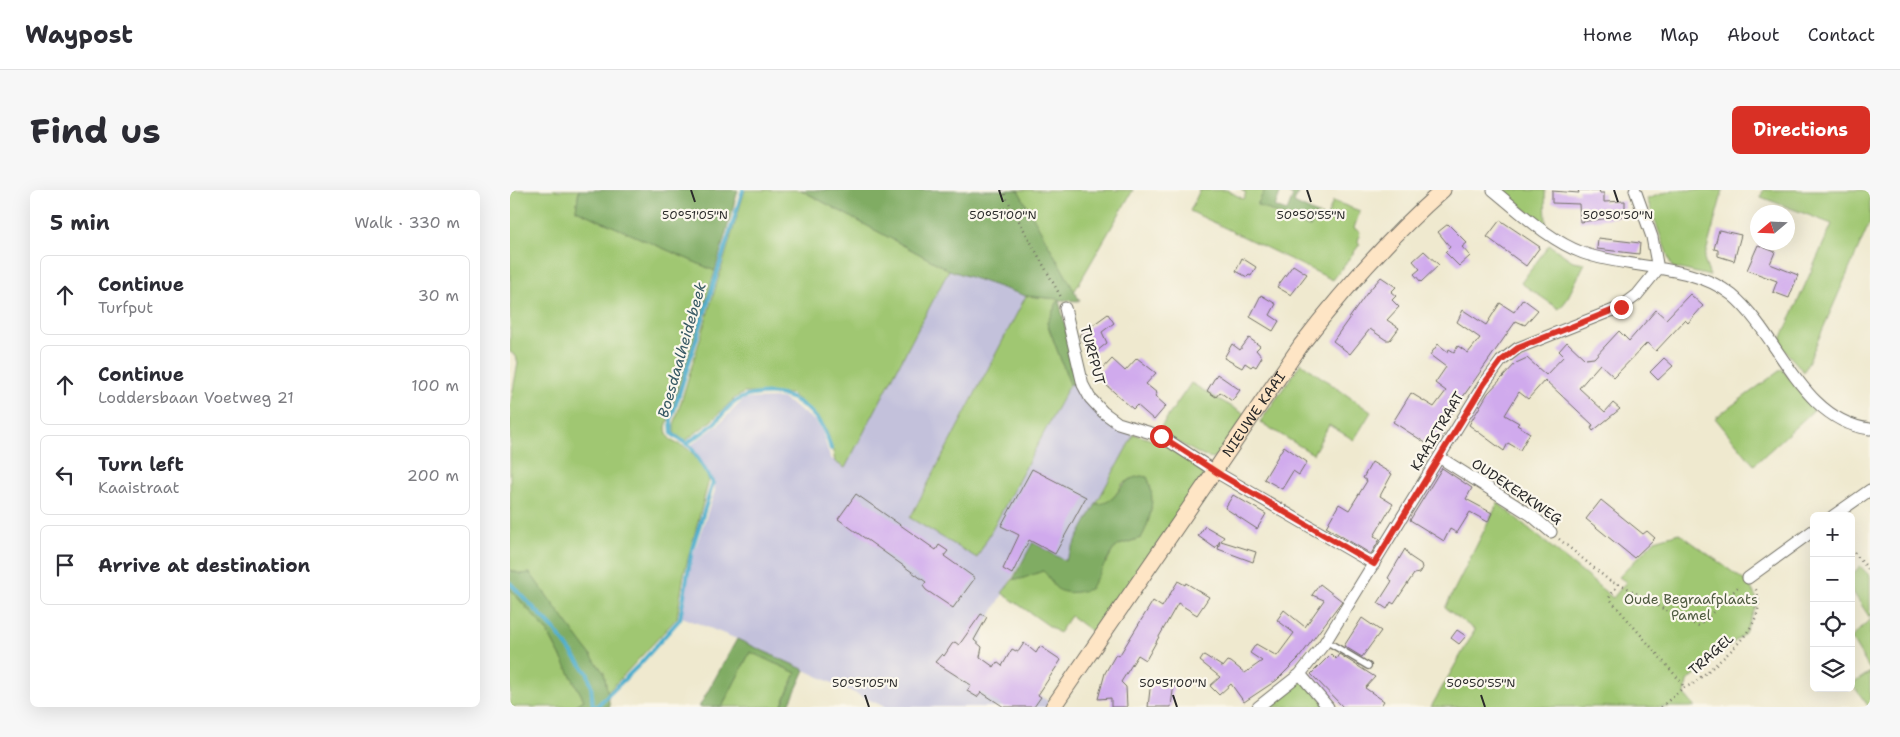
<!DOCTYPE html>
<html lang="en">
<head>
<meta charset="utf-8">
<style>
	body { margin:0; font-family:"Shantell Sans",sans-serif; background:#f7f7f7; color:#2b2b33 }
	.controls { position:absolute; right:15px; bottom:15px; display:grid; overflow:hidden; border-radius:8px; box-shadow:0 5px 20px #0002 }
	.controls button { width:45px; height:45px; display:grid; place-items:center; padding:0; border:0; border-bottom:1px solid #e1e1e2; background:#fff; color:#2b2b33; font:25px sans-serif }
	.compass { position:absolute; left:1240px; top:15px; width:45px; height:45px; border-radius:50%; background:#fff; box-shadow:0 5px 20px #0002; rotate:251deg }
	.stop { position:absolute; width:15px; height:15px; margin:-11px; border:4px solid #d93025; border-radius:50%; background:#fff }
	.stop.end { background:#d93025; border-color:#fff; box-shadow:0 1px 5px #0008 }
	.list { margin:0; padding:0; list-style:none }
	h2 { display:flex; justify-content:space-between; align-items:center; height:65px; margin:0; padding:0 20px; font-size:21px }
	h2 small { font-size:16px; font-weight:400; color:#7c7c81 }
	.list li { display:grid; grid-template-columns:32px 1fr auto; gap:15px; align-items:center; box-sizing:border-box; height:80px; margin:0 10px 10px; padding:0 10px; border:1px solid #e1e1e2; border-radius:8px }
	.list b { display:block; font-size:19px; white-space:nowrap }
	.list p { margin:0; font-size:16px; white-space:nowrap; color:#7c7c81 }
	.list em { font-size:16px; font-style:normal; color:#7c7c81 }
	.icon { flex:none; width:28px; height:28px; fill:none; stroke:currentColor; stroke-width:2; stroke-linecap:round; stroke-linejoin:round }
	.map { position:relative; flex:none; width:1360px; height:517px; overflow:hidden; border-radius:8px }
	header { display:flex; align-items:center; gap:30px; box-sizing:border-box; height:70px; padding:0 25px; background:#fff; border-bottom:1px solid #e1e1e2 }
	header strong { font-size:24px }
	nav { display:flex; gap:28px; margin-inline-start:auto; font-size:18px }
	.intro { display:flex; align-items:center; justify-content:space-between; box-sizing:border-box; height:120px; padding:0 30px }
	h1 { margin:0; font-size:35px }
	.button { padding:12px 22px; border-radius:8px; background:#d93025; color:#fff; font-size:18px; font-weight:700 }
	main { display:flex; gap:30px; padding:0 30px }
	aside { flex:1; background:#fff; border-radius:8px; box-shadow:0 5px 20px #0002 }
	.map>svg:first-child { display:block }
	.industrial { fill:#c3c1db }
	.green { fill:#a0c772; stroke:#66794e }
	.forest { fill:#80ac64; stroke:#566c48 }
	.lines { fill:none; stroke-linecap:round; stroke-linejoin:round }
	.stream { stroke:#4eaecd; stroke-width:4 }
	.building { fill:#d0aaed }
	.service-casing { stroke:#706e64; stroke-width:8 }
	.minor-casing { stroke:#706e64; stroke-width:13 }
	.secondary-casing { stroke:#706e64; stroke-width:17 }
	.path { stroke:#706e64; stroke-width:2.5; stroke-dasharray:1 4; stroke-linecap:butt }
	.service { stroke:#fff; stroke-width:5.5 }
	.minor { stroke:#fff; stroke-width:11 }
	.secondary { stroke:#fee5c5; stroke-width:15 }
	.route { stroke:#d93025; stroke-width:6 }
	.ticks { fill:none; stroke:#2b2b2b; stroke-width:2 }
	.labels { text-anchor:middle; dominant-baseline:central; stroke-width:4.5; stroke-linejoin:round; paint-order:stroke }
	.street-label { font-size:14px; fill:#2b2b2b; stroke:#fbf7ec }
	.park-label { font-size:14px; fill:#4e5a40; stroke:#fbf7ec }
	.water-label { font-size:15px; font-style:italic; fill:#375964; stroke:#fbf7ec }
	.ticks-label { font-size:12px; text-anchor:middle; fill:#2b2b2b; stroke:#fbf7ec; stroke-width:4.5; stroke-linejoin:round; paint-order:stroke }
</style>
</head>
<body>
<header>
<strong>Waypost</strong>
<nav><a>Home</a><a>Map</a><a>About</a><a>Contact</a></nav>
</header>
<div class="intro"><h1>Find us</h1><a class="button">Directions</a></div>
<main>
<aside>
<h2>5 min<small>Walk · 330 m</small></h2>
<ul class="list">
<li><svg class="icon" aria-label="ahead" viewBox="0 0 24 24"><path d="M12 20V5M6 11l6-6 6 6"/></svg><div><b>Continue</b><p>Turfput</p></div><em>30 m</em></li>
<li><svg class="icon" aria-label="ahead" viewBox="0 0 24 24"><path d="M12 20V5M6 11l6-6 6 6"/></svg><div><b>Continue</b><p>Loddersbaan Voetweg 21</p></div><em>100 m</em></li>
<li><svg class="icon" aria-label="left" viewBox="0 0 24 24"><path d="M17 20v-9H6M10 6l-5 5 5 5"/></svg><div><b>Turn left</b><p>Kaaistraat</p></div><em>200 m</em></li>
<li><svg class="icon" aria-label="arrive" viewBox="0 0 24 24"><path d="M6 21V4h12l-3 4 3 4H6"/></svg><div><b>Arrive at destination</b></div></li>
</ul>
</aside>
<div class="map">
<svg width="1360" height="517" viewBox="0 0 1360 517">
	<rect width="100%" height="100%" fill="#fbf7ec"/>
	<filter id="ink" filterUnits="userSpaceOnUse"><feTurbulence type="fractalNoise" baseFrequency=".02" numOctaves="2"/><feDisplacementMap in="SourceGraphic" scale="10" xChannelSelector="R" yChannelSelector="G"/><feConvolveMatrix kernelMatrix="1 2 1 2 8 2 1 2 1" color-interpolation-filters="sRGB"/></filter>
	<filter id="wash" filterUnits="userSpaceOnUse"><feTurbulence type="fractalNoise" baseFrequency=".0096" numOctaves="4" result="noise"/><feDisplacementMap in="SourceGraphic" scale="20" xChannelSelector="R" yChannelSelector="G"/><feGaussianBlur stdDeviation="1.12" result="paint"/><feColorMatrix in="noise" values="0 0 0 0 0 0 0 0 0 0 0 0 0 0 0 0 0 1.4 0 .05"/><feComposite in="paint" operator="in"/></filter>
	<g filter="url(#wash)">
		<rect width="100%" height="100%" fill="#efe9cf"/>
		<path class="industrial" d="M439,80L516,106L400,327L467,368L560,194L569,195L575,210L603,237L624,244L555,371L523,352L475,435L470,467L541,513L539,517H375L227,449L172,427L180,373L205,301L204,292L181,255L209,234L234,209L272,208L305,231L312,241L320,268L335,277Z"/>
		<path class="green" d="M0,0H69L66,20L205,81L156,237C157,257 172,251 182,263C189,271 194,281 199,290L174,384L167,428L97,503L94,483L20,384H11L0,380V216L8,173L6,166L0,162Z
			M235,0H291L439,80L335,278L325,272C318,233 311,228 281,204L234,203L225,208L201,231L175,251L164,243V235Z
			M508,0H623L564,102Z
			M690,0H717L733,9L736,3L731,0H755L747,15L800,37L807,24L816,29L823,11L850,21L844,38L850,42L848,52L850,54L823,90L680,21Z
			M992,0H1035L1036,37Z
			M1163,0H1213L1194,70L1200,86L1162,77L1137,9Z
			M1253,0H1360V32L1294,182L1269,154L1322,34L1251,7Z
			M1039,55L1063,71L1075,73L1056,111L1049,119L1011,93Z
			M516,106L549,109L537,133L560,194L467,368L400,328Z
			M791,173L861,222L844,250L819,235L803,264L750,232Z
			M1272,179L1304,220L1244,275L1205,228Z
			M681,193L736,225L709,264L703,268L693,266L648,241Z
			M624,244C644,250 687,265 694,286L585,444L561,426L549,443L492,403L503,389C514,388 522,382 533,381L540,386L546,398L596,373L603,360L609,355L631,348C641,331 646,306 637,287L613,293C605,306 602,314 586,314Z
			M988,313L1103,408L1116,392L1109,387L1145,350L1169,343L1239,394L1248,411L1235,443L1177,491L1175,505L1185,517H921L965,440L935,418Z
			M1350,376L1360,386V428L1341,399V386Z
			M0,399L37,441L74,510L63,517H0Z
			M1360,429V480L1341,448Z
			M240,462L286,483L271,517H212Z
			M1360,482V517H1359L1342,494Z
			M790,484L818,517H758L774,506Z"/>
		<path class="forest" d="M69,0H228L205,81L66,20Z
			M291,0H508L570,111L549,110L569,195L560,194L537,133L549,109L516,106L439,80Z
			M755,0H771L765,17L777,21L783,6L778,3L779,0H789L784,13L807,24L800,37L747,15Z
			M631,286L637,287C646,306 641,331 631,348L609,355L603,360L580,399C570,402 554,406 545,397C540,391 539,386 533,381L511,389H503L523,352L555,371L586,314C611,314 606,289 631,286Z
			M0,380L11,384L20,383L94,483L100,517H63L74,510L37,441L0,399Z
			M227,449L295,480L278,517H271L286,483L240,462L212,517H189Z"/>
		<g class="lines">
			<path class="stream" d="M176,254C184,248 193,243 201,236C210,229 216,218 225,212C233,206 241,205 250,204C286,199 313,227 321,259
				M0,393L43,438L78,484L81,496L83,517
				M86,517L130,474L170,429L182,359L203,293L181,257L162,244L161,230L233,0"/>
		</g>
		<g id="blocks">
			<path class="building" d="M1068,0H1089L1090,3H1094V12L1115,11V26L1070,32L1069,14L1042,13V1L1069,3Z
				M990,30L1030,57L1016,76L977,47Z
				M938,34L957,53L952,57L960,66L949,76L935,62L940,57L928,42Z
				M1209,40L1231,45L1224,71L1208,66V60L1204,59Z
				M1088,48L1130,53L1129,64L1087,59Z
				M1248,55L1265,62L1260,74L1288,85L1279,108L1263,102L1267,91L1237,80Z
				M914,61L929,75L911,92L904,84L910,79L903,71Z
				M732,68L746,77L741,86L739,85L737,87L726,81Z
				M783,75L797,84L781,105L767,97Z
				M871,87L886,97L881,102L886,106L882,110L889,117L877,130L889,138L880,150H876L860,139L840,164L823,151L857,103Z
				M1180,104L1193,116L1178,133L1175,130L1146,161L1137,153L1104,187L1090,174L1069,198L1095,222L1103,213L1110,219L1083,241L1081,238L1083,235L1035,190L1018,209L1009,202L995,225L1009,233L1007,235L1020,243L1010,260L998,253L994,261L959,235L978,203L1006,173L1017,168L1036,185L1054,166L1049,161L1057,152L1075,169L1084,168L1109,141L1119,151L1146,120L1156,129Z
				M751,105L766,114L760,125L769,131L763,141L740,127Z
				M1013,109L1028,120L1015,135L1006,131L929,241L934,244L925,259L883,232L901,203L924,217L936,201L925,193L936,177L920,165L928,154L938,162L939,159L944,162L948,156L958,163L970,148L947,132L953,120L976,135L990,113L1004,122Z
				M598,124L604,133L592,142L597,153L582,165L569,145Z
				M739,148L750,156L746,160L752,167L746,177L743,175L741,177L735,173L732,178L714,168L722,154L730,160Z
				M627,168L646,183L636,194L647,203L645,206L656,216L644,230L627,215L623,219L586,186L602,169L615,181Z
				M1154,168L1163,176L1148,190L1140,182Z
				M707,184L730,200L722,211L710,202L706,207L697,201Z
				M774,256L797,272L789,285L783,281L772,299L754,289Z
				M862,272L882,284L870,306L883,314L864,346L870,349L861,364L816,337L829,314L839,320L857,291L853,288Z
				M932,278L962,298L956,309L982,323L978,332L960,322L947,343L940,339L934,351L900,330Z
				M522,279L576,307L545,364L519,350L502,384L493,379L509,345L491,336Z
				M346,304L426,360L429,355L438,361L434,366L465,388L443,418L416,400L413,396L416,392L328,329Z
				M723,305L756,324L747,339L715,318Z
				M1091,310L1133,344L1137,341L1145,348L1124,368L1076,329Z
				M695,336L714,347L711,351L746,362L743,372L708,359L710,351L705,358L688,346Z
				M895,359L899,366L911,374L912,378L909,383L904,384L884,414L881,412L877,419L868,413L882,391L878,388Z
				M668,391L675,395L676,393L699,407L687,425L668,413L636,470L628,465L611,492L616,497L617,517H601V508L588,509L595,483L606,464L609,466L643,411L652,417Z
				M810,394L832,411L789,468L767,490L734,512L721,494L709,505L700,496L710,487L690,471L694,465L713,477L718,471L721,472L735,483L752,471L740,463L746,454L767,466L784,443L767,430L774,420L795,437L814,410L802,405Z
				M471,424L477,427L464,450L472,457L470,467L484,477L487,472L492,476L502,459L508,462L514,453L526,463L530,456L551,470L528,505L531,507L524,517H494L471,502L467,507L457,501L461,495L425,472L432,464L434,466L442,454L445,452L449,455Z
				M852,428L871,441L852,467L834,456Z
				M947,440L956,446L949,454L941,448Z
				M821,464L826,469L829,464L865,487L855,498L874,511L870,517H833L801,484Z
				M641,490L664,493L661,517H638Z"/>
		</g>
	</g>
	<g filter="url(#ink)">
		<use href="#blocks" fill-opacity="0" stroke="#706e64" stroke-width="1"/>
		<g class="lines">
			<g class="service-casing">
				<path id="service" d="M816,451L858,476"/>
			</g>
			<g class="minor-casing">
				<path id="minor" d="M983,0C1010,22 1040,51 1073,63C1118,79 1184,74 1222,105C1269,144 1291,231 1360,239
					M1125,0L1142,47L1148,79
					M555,118L573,195L580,208L593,222L608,233L651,246L711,285L864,374
					M929,267L1021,325L1041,342
					M1323,326L1360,300
					M1238,388L1304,340
					M790,484L818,517
					M748,517L790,484L814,454L974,194L991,171L1008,158L1111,117L1127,105L1148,79"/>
			</g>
			<g class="secondary-casing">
				<g id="secondary">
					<path id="s1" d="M543,517L791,155C834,99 880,47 933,0"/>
				</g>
			</g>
			<path class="path" d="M492,0L551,107
				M1049,349L1101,392L1114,396L1167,427L1189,436L1230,395
				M1341,359L1360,381
				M1108,394L1099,408L1172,493L1173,498
				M1151,517L1173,498L1183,494C1207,472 1266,432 1244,396"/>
			<use href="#service" class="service"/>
			<use href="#minor" class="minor"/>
			<use href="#secondary" class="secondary"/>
		</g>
	</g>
	<g class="lines" filter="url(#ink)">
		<path class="route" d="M651,246L711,285L864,374L974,194L991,171L1008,158L1111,117"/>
	</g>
	<path class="ticks" d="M181,0L185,12M489,0L493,12M797,0L801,12M1104,0L1108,12M355,505L359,517M663,505L667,517M971,505L975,517"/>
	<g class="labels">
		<g class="street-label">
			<text transform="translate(583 165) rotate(75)">TURFPUT</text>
			<text stroke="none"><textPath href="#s1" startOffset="355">NIEUWE KAAI</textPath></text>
			<text transform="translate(927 241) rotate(-59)">KAAISTRAAT</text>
			<text transform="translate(1007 301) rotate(34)">OUDEKERKWEG</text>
			<text transform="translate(1201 464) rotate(-42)">TRAGEL</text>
		</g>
		<g class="park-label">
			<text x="1181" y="409">Oude Begraafplaats<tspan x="1181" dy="16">Pamel</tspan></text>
		</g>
		<g class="water-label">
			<text transform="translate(172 160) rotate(-74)">Boesdaalheidebeek</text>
		</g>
	</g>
	<g class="ticks-label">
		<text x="185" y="29">50°51'05"N</text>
		<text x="493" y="29">50°51'00"N</text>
		<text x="801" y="29">50°50'55"N</text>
		<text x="1108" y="29">50°50'50"N</text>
		<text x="355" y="497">50°51'05"N</text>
		<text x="663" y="497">50°51'00"N</text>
		<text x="971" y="497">50°50'55"N</text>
	</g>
</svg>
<div class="controls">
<button>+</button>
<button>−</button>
<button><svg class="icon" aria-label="locate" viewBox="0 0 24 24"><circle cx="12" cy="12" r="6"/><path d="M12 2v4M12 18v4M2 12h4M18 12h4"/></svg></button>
<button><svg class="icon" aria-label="layers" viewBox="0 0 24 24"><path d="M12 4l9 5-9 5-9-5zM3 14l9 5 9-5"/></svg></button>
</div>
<svg class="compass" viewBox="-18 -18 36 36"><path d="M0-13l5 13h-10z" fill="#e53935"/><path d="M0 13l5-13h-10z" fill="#7c7c81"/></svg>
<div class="stop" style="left:651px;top:246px"></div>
<div class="stop end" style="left:1111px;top:117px"></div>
</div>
</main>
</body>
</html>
